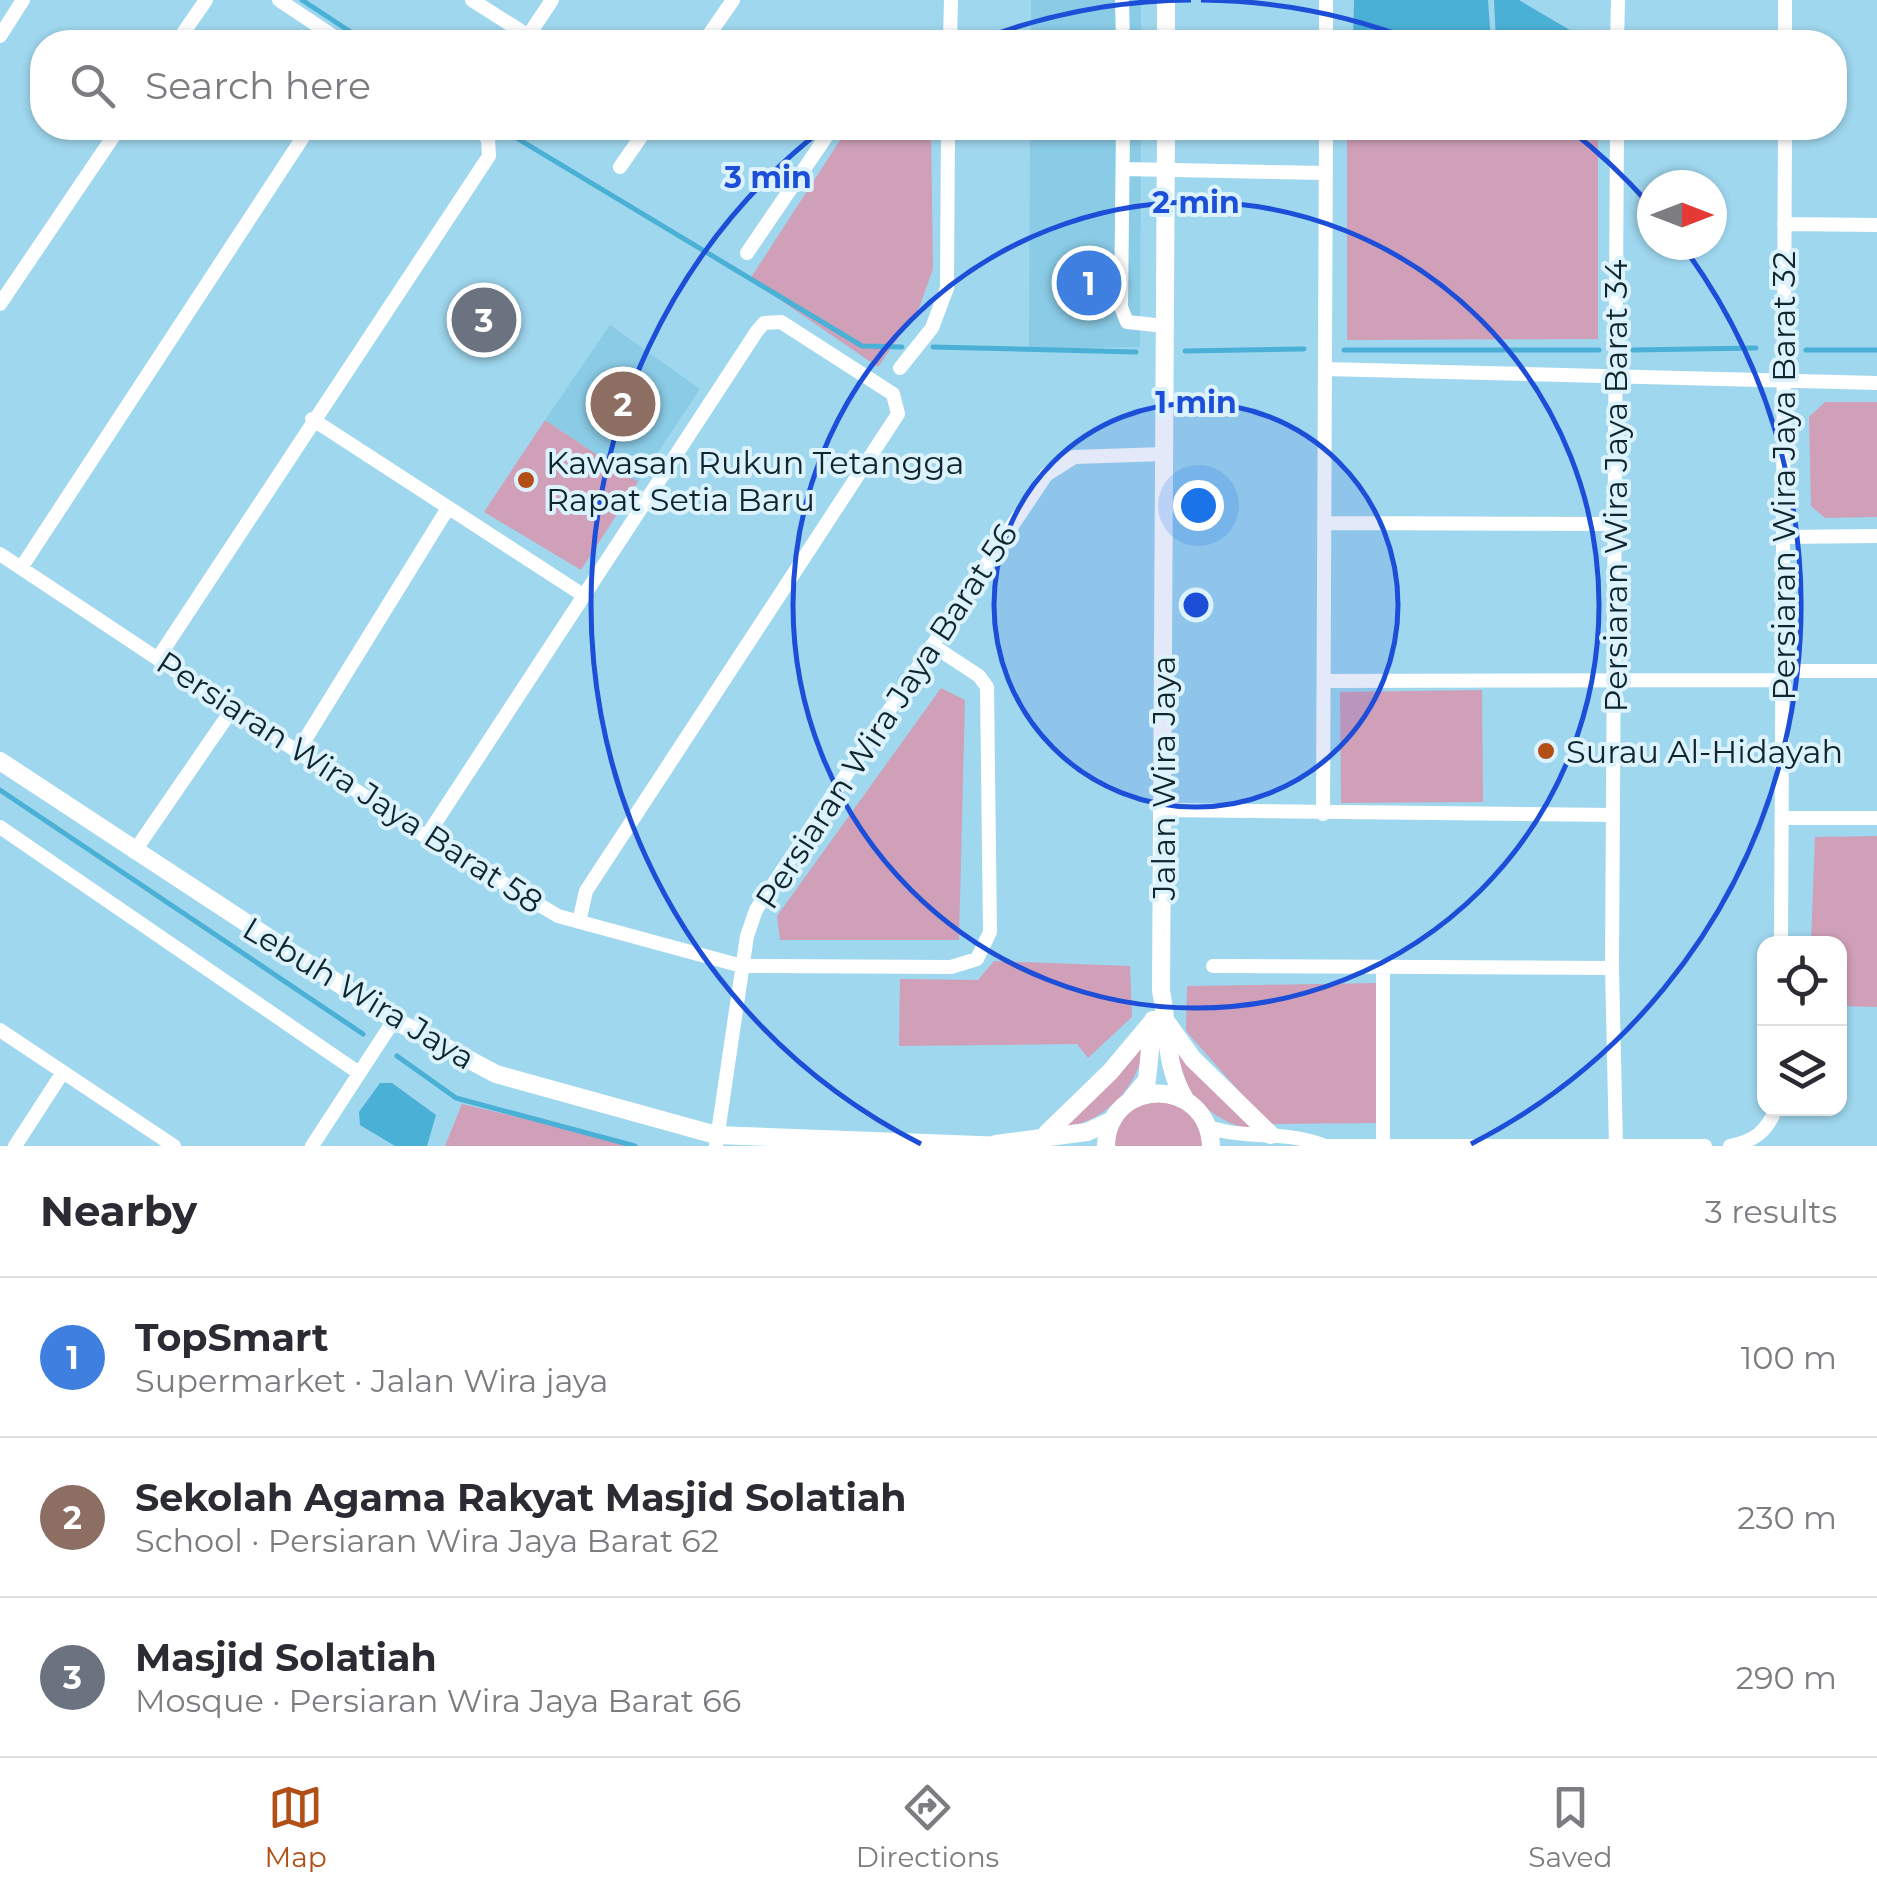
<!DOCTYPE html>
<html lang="en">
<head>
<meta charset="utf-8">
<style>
	body { margin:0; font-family:Montserrat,sans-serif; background:#f7f7f7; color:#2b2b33 }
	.controls { position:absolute; right:30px; bottom:30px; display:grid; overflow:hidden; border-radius:20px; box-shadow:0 2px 8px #0004 }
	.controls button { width:90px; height:90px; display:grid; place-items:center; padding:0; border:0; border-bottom:2px solid #e1e1e2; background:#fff; color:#2b2b33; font:50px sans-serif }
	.compass { position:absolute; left:1637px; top:170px; width:90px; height:90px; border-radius:50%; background:#fff; box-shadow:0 2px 8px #0004; rotate:90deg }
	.you { position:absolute; left:1198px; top:505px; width:35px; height:35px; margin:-25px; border:8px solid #fff; border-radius:50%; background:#1a73e8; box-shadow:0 0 0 15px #1a73e833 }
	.badge { display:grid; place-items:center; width:65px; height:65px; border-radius:50%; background:#b24f16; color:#fff; font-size:32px; font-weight:700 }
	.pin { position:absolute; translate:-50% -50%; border:5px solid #fff; box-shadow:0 2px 10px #0006 }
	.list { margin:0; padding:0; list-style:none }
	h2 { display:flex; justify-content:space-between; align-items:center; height:130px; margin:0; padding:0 40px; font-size:42px }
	h2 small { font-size:32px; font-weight:400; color:#7c7c81 }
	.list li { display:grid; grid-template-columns:65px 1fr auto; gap:30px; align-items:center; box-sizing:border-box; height:160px; padding:0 40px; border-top:2px solid #e1e1e2 }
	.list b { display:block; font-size:38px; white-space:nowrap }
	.list p { margin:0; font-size:32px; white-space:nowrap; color:#7c7c81 }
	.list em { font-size:32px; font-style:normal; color:#7c7c81 }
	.icon { flex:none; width:55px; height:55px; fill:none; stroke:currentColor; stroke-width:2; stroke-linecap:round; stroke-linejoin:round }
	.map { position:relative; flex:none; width:1877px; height:1146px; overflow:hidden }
	.search { position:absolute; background:#fff; box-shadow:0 2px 8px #0004; left:30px; right:30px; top:30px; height:110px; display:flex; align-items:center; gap:25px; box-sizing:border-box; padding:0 35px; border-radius:40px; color:#7c7c81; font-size:38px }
	.sheet { height:610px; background:#fff }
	nav { display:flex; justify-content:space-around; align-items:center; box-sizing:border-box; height:140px; border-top:2px solid #e1e1e2; background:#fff; font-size:28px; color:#7c7c81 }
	nav a { display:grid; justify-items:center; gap:5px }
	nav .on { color:#b24f16 }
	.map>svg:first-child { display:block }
	.built { fill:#8acbe5 }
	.green { fill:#d0a0b9 }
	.water { fill:#4ab0d6 }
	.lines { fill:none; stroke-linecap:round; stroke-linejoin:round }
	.stream { stroke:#4ab0d6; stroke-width:5 }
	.minor { stroke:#fff; stroke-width:14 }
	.tertiary { stroke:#fff; stroke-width:18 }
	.ring { fill:none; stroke:#1d4ed8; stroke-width:5 }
	.poi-dot { fill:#b24f16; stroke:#dcf2fc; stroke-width:4 }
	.labels { text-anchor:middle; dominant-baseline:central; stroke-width:8; stroke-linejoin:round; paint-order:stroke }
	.poi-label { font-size:32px; fill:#10262f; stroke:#dcf2fc; text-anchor:start }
	.street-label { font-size:32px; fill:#10262f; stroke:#dcf2fc }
	.centre { fill:#1d4ed8; stroke:#dcf2fc; stroke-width:5 }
	.ring-label { font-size:30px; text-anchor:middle; font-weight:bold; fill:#1d4ed8; stroke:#dcf2fc; stroke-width:8; stroke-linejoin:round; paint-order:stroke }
</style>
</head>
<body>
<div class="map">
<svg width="1877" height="1146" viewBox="0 0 1877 1146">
	<rect width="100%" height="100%" fill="#9fd7ee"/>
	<path class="built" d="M1031,0H1141V42H1031Z
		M1030,128H1141L1140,347L1029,349Z
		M610,325L700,389L638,482L545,420Z"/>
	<path class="green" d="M848,128H931L933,269L919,308L878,367L750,279Z
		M1347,128H1598V339L1347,340Z
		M1825,402H1877V517L1825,518L1811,506L1809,417Z
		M545,420L638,482L581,570L484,512Z
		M941,688L965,700L959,940H780L777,916Z
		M1482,690L1483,802L1341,803L1340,692Z
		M1877,836V1007L1840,1006V944L1811,943L1815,837Z
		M994,961L1130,966L1132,1017L1088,1058L1077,1044L899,1046L900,979L978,980Z
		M1379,983V1123L1268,1124L1186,1031L1187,986Z
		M1147,1037C1139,1085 1111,1120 1062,1128Z
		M1175,1044L1252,1129C1228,1127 1197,1105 1185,1084C1180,1073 1178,1056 1175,1044Z
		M1170,1099L1196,1117L1204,1146H1114V1134L1131,1107Z
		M462,1104L640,1146H445Z"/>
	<path class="water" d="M1354,0H1488L1491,42H1353Z
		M1494,0H1519L1590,42H1496Z
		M380,1083H392L436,1115L427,1146H395L360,1125L359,1112Z"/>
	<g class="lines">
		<path class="stream" d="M302,0L366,42
			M500,128L862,346L902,347
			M933,347L1136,352
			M1344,350H1599
			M1633,350L1756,348
			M1806,350H1877
			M1185,351L1304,349
			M0,790L363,1034
			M397,1056L456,1098L635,1146"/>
		<path class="minor" d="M279,0L342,42
			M472,0L538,42
			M1122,0L1123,42
			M0,36L23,0
			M528,36L552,0
			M177,42L206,0
			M704,42L733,0
			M950,42L951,0
			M1326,42V0
			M1617,42L1618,0
			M1785,42V0
			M1123,128L1121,307L1127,322L1165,326
			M620,167L647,128
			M1123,169L1326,173
			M1784,224L1877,225
			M747,253L832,128
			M0,304L119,128
			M900,368L932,328L947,288L948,128
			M1325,369L1877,383
			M312,419L583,595
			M1324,523L1615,524
			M1783,537L1877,536
			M0,554L426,837L558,916L742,966L951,967L977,959L990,932L987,687L979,676L932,645
			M21,568L309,128
			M158,658L489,156L488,139L478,128
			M1782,671H1877
			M1324,681L1782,680
			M298,751L448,508
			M1163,810L1613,815
			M1323,814L1326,128
			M1782,818H1877
			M0,827L359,1073
			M426,837L757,331L764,323L781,322L893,394L898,414L586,891L579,922
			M134,852L233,708
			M1781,944L1785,128
			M1213,966L1612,968
			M1383,967V1145
			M0,1030L174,1146
			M1208,1127C1247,1140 1288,1130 1325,1146
			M15,1146L63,1072
			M312,1146L394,1020
			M716,1146L747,936L756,910L1046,475L1074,457L1164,454
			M1324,1146H1705
			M1616,1146L1612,968L1617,128
			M1730,1146C1754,1141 1767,1132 1776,1108"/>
		<path class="tertiary" d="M1166,42V0
			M1166,128L1161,991C1169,1029 1164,1065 1185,1099
			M0,761L394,1020L496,1074L716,1135L1005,1146
			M1168,1024L1193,1059L1271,1135
			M1132,1098L1147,1080L1153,1020
			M1046,1134L1110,1072L1152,1022
			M996,1144L1087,1132L1111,1121
			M1106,1146C1108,1076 1208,1076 1211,1146"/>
	</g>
	<circle cx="1196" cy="605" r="202" fill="#1d4ed8" fill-opacity=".12"/>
	<g class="ring">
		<circle cx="1196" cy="605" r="202"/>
		<circle cx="1196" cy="605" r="403"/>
		<path d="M921 1144A605 605 0 0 1 824 128M974 42A605 605 0 0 1 1191 0M1201 0A605 605 0 0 1 1418 42M1568 128A605 605 0 0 1 1649 204M1682 245A605 605 0 0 1 1471 1144"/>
	</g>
	<g class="poi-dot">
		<circle cx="526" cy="480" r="10"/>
		<circle cx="1546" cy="751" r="10"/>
	</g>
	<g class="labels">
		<g class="poi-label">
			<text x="546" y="462">Kawasan Rukun Tetangga<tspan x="546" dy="37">Rapat Setia Baru</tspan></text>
			<text x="1566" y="751">Surau Al-Hidayah</text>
		</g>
		<g class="street-label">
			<text transform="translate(1783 476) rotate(-90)">Persiaran Wira Jaya Barat 32</text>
			<text transform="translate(1615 486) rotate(-90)">Persiaran Wira Jaya Barat 34</text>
			<text transform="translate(886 716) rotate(-57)">Persiaran Wira Jaya Barat 56</text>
			<text transform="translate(1163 778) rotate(-90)">Jalan Wira Jaya</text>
			<text transform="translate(350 782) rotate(33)">Persiaran Wira Jaya Barat 58</text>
			<text transform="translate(359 993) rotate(31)">Lebuh Wira Jaya</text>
		</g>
	</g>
	<circle cx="1196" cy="605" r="15" class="centre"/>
	<g class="ring-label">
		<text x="768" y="188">3 min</text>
		<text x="1196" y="213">2 min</text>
		<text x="1196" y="413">1 min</text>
	</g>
</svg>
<div class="controls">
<button><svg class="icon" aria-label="locate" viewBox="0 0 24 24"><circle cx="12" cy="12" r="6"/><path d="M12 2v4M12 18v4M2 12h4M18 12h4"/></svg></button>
<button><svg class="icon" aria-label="layers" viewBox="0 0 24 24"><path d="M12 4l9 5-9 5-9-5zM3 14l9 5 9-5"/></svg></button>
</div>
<svg class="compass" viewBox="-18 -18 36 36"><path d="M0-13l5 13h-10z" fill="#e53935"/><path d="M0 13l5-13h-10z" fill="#7c7c81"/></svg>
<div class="you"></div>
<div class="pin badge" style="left:1089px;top:283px;background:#3f7fe0">1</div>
<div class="pin badge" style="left:623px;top:404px;background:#8d6e63">2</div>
<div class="pin badge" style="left:484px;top:320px;background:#6b7280">3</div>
<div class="search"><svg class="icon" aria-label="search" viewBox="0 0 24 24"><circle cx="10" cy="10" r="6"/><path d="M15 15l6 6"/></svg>Search here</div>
</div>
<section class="sheet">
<h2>Nearby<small>3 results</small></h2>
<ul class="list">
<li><span class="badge" style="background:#3f7fe0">1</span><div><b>TopSmart</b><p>Supermarket · Jalan Wira jaya</p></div><em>100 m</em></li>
<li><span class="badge" style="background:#8d6e63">2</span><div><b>Sekolah Agama Rakyat Masjid Solatiah</b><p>School · Persiaran Wira Jaya Barat 62</p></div><em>230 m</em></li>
<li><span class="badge" style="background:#6b7280">3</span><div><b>Masjid Solatiah</b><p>Mosque · Persiaran Wira Jaya Barat 66</p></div><em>290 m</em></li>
</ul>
</section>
<nav>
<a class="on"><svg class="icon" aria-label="map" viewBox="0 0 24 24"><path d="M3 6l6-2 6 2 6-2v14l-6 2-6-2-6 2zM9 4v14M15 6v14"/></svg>Map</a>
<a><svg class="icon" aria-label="directions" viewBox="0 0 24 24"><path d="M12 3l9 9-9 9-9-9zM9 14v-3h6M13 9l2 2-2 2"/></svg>Directions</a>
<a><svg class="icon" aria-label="saved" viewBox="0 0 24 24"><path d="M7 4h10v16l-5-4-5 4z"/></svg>Saved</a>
</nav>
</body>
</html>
